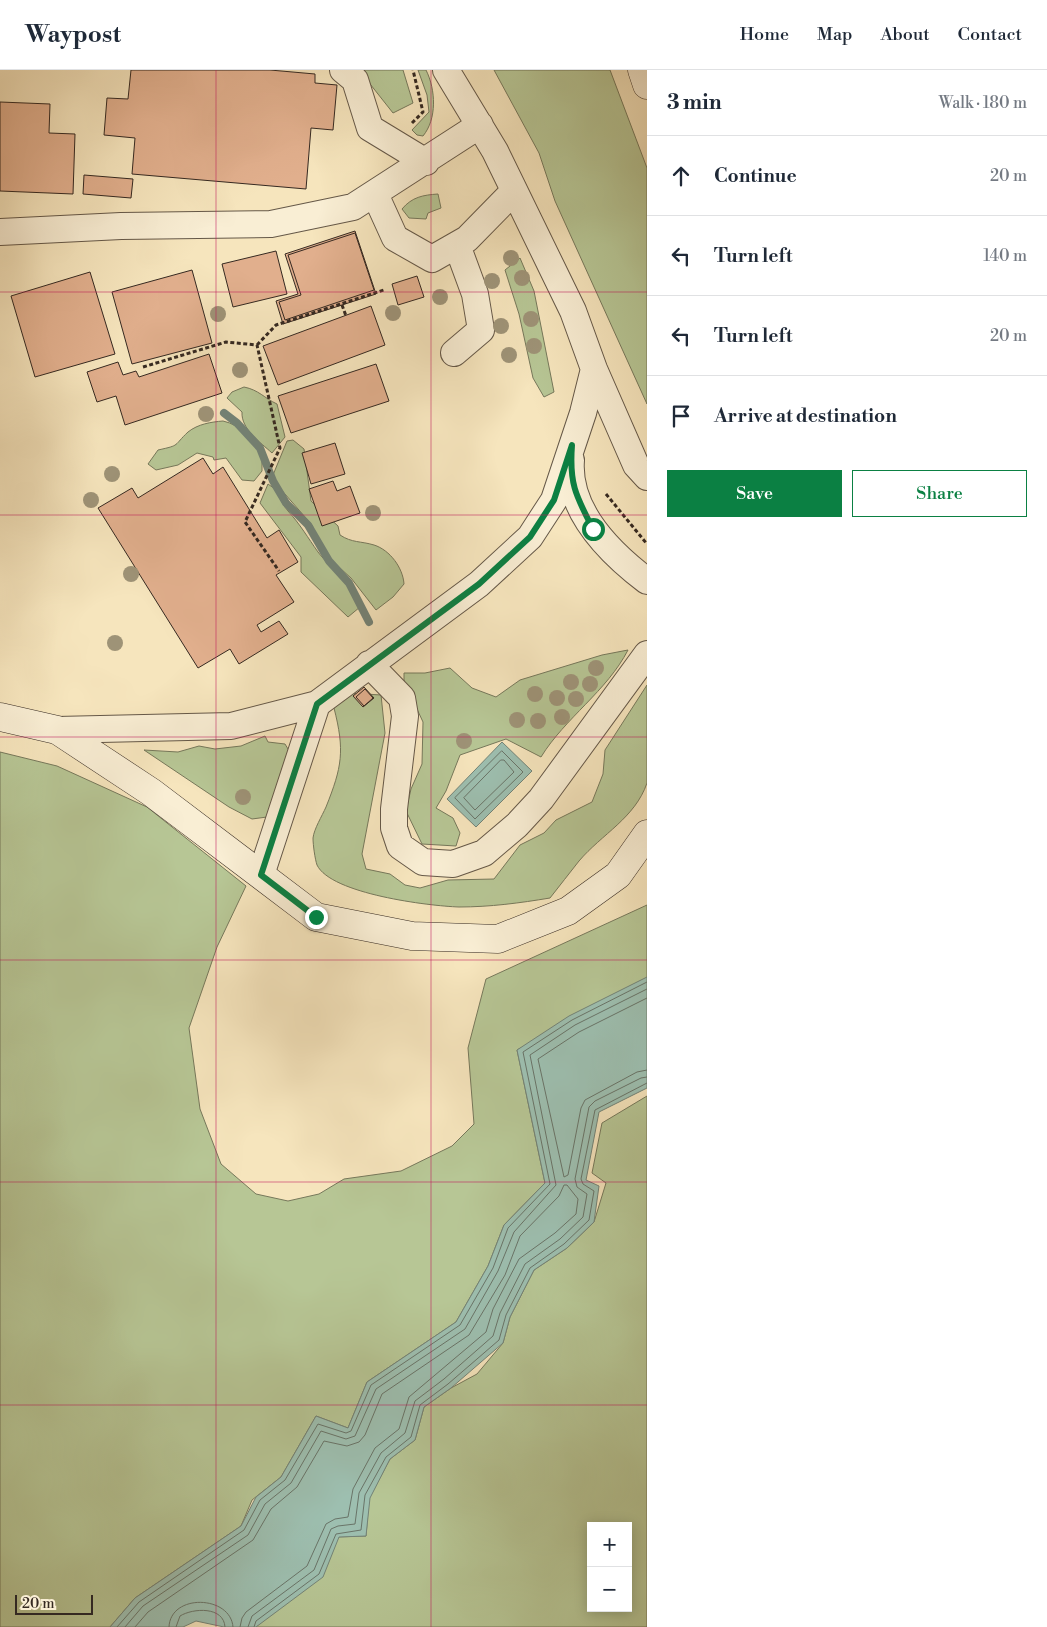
<!DOCTYPE html>
<html lang="en">
<head>
<meta charset="utf-8">
<style>
	body { margin:0; font-family:"Libre Bodoni",serif; background:#f2f2f3; color:#1f2937 }
	.controls { position:absolute; right:15px; bottom:15px; display:grid; overflow:hidden; border-radius:0px; box-shadow:0 2px 12px #0003 }
	.controls button { width:45px; height:45px; display:grid; place-items:center; padding:0; border:0; border-bottom:1px solid #e0e1e3; background:#fff; color:#1f2937; font:25px sans-serif }
	.scale { position:absolute; left:15px; bottom:12px; width:78px; box-sizing:border-box; padding-left:5px; border:2px solid #352921; border-top:0; font-size:14px; line-height:18px; white-space:nowrap; color:#352921; -webkit-text-stroke:4px #f9eed4; paint-order:stroke }
	.stop { position:absolute; width:15px; height:15px; margin:-11px; border:4px solid #0b8043; border-radius:50%; background:#fff }
	.stop.end { background:#0b8043; border-color:#fff; box-shadow:0 1px 5px #0008 }
	.list { margin:0; padding:0; list-style:none }
	h2 { display:flex; justify-content:space-between; align-items:center; height:65px; margin:0; padding:0 20px; font-size:21px }
	h2 small { font-size:16px; font-weight:400; color:#747a83 }
	.list li { display:grid; grid-template-columns:32px 1fr auto; gap:15px; align-items:center; box-sizing:border-box; height:80px; padding:0 20px; border-top:1px solid #e0e1e3 }
	.list b { display:block; font-size:19px; white-space:nowrap }
	.list em { font-size:16px; font-style:normal; color:#747a83 }
	.actions { display:flex; gap:10px; padding:15px 20px }
	.actions a { flex:1; padding:11px 0; border:1px solid #0b8043; border-radius:0px; text-align:center; font-size:18px; color:#0b8043 }
	.actions .main { background:#0b8043; color:#fff }
	.icon { flex:none; width:28px; height:28px; fill:none; stroke:currentColor; stroke-width:2; stroke-linecap:round; stroke-linejoin:round }
	.map { position:relative; flex:none; width:647px; height:1557px; overflow:hidden }
	header { display:flex; align-items:center; gap:30px; box-sizing:border-box; height:70px; padding:0 25px; background:#fff; border-bottom:1px solid #e0e1e3 }
	header strong { font-size:24px }
	nav { display:flex; gap:28px; margin-inline-start:auto; font-size:18px }
	main { display:flex }
	aside { flex:1; background:#fff }
	.map>svg:first-child { display:block }
	.green { fill:#b7c695; stroke:#76785b; fill-rule:evenodd }
	.water { fill:#9dbfb0; stroke:#738377 }
	.lines { fill:none; stroke-linecap:round; stroke-linejoin:round }
	.shore { stroke:#697468; stroke-width:1 }
	.stream { stroke:#738377; stroke-width:8 }
	.building { fill:#e1af8d; stroke:#352921 }
	.street-casing { stroke:#655848; stroke-width:28 }
	.secondary-casing { stroke:#352921; stroke-width:29 }
	.path { stroke:#352921; stroke-width:3; stroke-dasharray:4 2.5; stroke-linecap:butt }
	.street { stroke:#f9eed4; stroke-width:26 }
	.secondary { stroke:#f9eed4; stroke-width:28 }
	.tree { fill:#9e9377 }
	.route { stroke:#0b8043; stroke-width:6 }
	.grid { fill:none; stroke:#c2185b; stroke-width:1; stroke-opacity:0.55 }
</style>
</head>
<body>
<header>
<strong>Waypost</strong>
<nav><a>Home</a><a>Map</a><a>About</a><a>Contact</a></nav>
</header>
<main>
<div class="map">
<svg width="647" height="1557" viewBox="0 0 647 1557">
	<rect width="100%" height="100%" fill="#f6e5bd"/>
	<filter id="stains"><feTurbulence type="fractalNoise" baseFrequency=".004" numOctaves="4"/><feColorMatrix values="0 0 0 0 .2 0 0 0 0 .09 0 0 0 0 .02 0 0 0 .5 -.17"/></filter>
	<radialGradient id="worn" r=".72"><stop offset=".6" stop-color="#630" stop-opacity="0"/><stop offset="1" stop-color="#630" stop-opacity=".3"/></radialGradient>
	<path class="green" d="M359,0H403L413,33L393,43Z
		M418,0H426C436,20 437,49 423,66L417,65L412,60L429,42L427,25Z
		M494,0H610L647,98V334L555,131L539,83Z
		M438,124L441,138L428,143L426,149L409,148L402,139C412,127 423,125 438,124Z
		M520,188L534,221L554,322L544,327L533,308L519,244L505,200Z
		M244,317C259,320 264,328 277,334L285,367L272,383C260,372 241,359 242,342L227,328L232,322Z
		M223,351C241,355 251,368 262,383V401L254,411L242,410L226,388L214,390L213,387L197,383L178,395L156,400L148,394L158,380C181,375 173,376 188,362C198,354 211,352 223,351Z
		M293,370L304,379L311,431L338,456L340,465C352,473 361,471 374,475C390,480 403,498 404,514L393,527L376,540L351,508L331,490L321,476L312,455L278,416L273,405L287,371Z
		M268,414C281,422 279,431 288,441C300,454 308,468 318,482C330,498 356,518 360,537L348,547L301,502V487L260,433Z
		M628,580C607,621 565,648 541,687L506,669L460,685L446,721L436,738L453,748L460,763L456,776L422,774L406,741L411,719L422,694L423,652L404,611V603H425L450,598L472,618L496,627L520,610L602,585Z
		M647,615V713C635,748 602,764 579,791C569,803 560,816 550,828C520,833 490,837 459,837C429,836 331,824 317,795C315,789 313,775 313,768C314,759 322,746 326,737C342,697 345,681 334,638L350,623L381,625L385,663L362,784L366,799L390,804L405,815L420,818L448,810L494,809L520,775L544,763L556,750L592,732L603,704L605,680Z
		M265,666L268,672L285,674L291,684L267,747L252,749L229,737L144,680L178,682L199,676L215,679L241,676Z
		M0,682L57,696L147,737L246,816L217,877L189,958L200,1039L221,1094L256,1124L288,1131L319,1124L344,1109L401,1101L452,1076L474,1054L468,978L486,909L647,835V908L517,980L545,1113L504,1155L488,1196L456,1252L367,1312L348,1358L316,1346L281,1407L252,1430L241,1456L135,1528L110,1557H0Z
		M647,1026V1557H256L335,1467L366,1466L369,1428L390,1389L415,1370L424,1337L451,1318L477,1304L503,1273L510,1247L534,1200L567,1178L594,1152L606,1113L592,1103L602,1053ZM591,1456H628V1538H591Z"/>
	<path class="water" d="M502,672L532,701L476,757L447,729Z
		M647,907V1018L599,1042L586,1110L599,1116L594,1152L567,1178L534,1200L510,1247L503,1273L451,1318L424,1337L415,1370L390,1389L370,1428L366,1466L339,1467L323,1507L256,1557H224L196,1551L183,1557H110L135,1528L241,1456L256,1427L281,1407L316,1346L348,1358L367,1312L456,1252L488,1196L504,1155L545,1113L517,980L569,946Z"/>
	<g class="lines">
		<path class="shore" d="M502,681L523,702L475,749L455,728Z
			M501,690H504L514,702L475,740L464,728Z
			M647,928L579,962L538,989L564,1107L568,1105L581,1038L585,1030L637,1002L647,1000
			M117,1557L139,1532L244,1460L260,1430L285,1410L318,1354L346,1363L351,1361L371,1315L460,1255L493,1198L508,1158L550,1114L523,982L572,950L647,912
			M125,1557L143,1536L248,1465L265,1434L291,1413L321,1361L346,1369L355,1366L376,1319L465,1259L498,1201L514,1162L556,1115L530,985L575,955L647,919
			M135,1557L148,1542L253,1470L271,1439L297,1417L324,1371L347,1376L359,1372L365,1365L382,1324L469,1265L505,1205L520,1166L559,1126L564,1115H567L578,1129L576,1144L555,1163L519,1189L493,1239L486,1262L409,1327L399,1359L375,1378L353,1419L348,1447L335,1449L326,1454L307,1496L246,1542L242,1548L240,1557
			M169,1557C170,1523 231,1525 233,1557
			M176,1557L180,1546C193,1538 224,1536 225,1557
			M248,1557L252,1546L314,1500L331,1459L338,1456L355,1454L359,1423L381,1383L405,1363L415,1331L444,1309L493,1266L500,1243L525,1194L560,1169L583,1147L587,1124L577,1117L575,1109L589,1037L595,1031L641,1008L647,1007
			M254,1557L256,1551L319,1504L336,1464L361,1460L365,1425L386,1387L411,1367L420,1335L448,1314L499,1270L506,1245L530,1198L564,1174L589,1150L594,1121L583,1114L581,1109L595,1040L647,1013"/>
		<path class="stream" d="M224,343L237,353L260,378L273,411L286,433L308,455L329,491L349,513L369,552"/>
	</g>
	<path class="building" d="M131,0H270L315,4V13L337,15L333,60L311,58L306,119L132,104L135,68L104,65L107,28L128,29Z
		M0,32L50,34L49,63L75,64L73,124L0,121Z
		M84,105L133,109L131,128L83,124Z
		M355,161L376,224L283,254L276,231L298,224L285,184Z
		M355,163L374,220L285,250L279,232L301,225L288,185Z
		M276,181L287,224L233,237L222,194Z
		M192,200L212,273L132,294L112,222Z
		M90,202L115,284L35,307L11,226Z
		M417,206L424,227L398,235L392,214Z
		M371,236L385,275L278,315L263,276Z
		M209,284L222,323L125,355L116,326L97,332L87,302L118,292L123,305L136,301L139,307Z
		M376,294L389,331L291,363L278,326Z
		M335,373L345,404L311,414L302,383Z
		M203,388L213,404L223,397L267,468L279,460L298,492L276,505L294,532L257,555L261,562L279,551L288,564L239,594L230,579L198,598L98,438L132,418L138,428Z
		M333,411L337,421L350,416L360,443L322,456L309,419Z
		M364,617L374,628L363,637L353,626Z
		M365,619L373,628L364,636L356,627Z"/>
	<g class="lines">
		<g class="street-casing">
			<path id="street" d="M343,0L355,10L370,58L426,92
				M446,0L495,81L573,241L594,299L636,395L647,407
				M375,124L395,168L432,189L467,169L513,122
				M0,162L121,156L271,154L353,137L480,55
				M454,283L481,260L475,224L457,175
				M571,390C567,440 610,483 647,511
				M369,594L402,628L405,646L394,739V758L400,776L423,792L453,794L484,783L517,755L541,729L647,584
				M57,660L231,656L317,634L479,514L530,467L554,430L583,343L594,299
				M261,805L317,634"/>
		</g>
		<g class="secondary-casing">
			<path id="secondary" d="M642,0L647,15
				M0,647L57,660L151,722L316,847L412,866L498,869L568,841L618,805L647,764"/>
		</g>
		<path class="path" d="M412,53L423,42L413,0
			M342,235L346,246
			M257,275L276,255L384,220
			M143,297L226,272L257,275L280,378L245,452L279,501
			M606,424L647,474"/>
		<use href="#street" class="street"/>
		<use href="#secondary" class="secondary"/>
	</g>
	<g class="tree">
		<circle cx="511" cy="188" r="8"/>
		<circle cx="522" cy="208" r="8"/>
		<circle cx="492" cy="211" r="8"/>
		<circle cx="440" cy="227" r="8"/>
		<circle cx="393" cy="243" r="8"/>
		<circle cx="218" cy="244" r="8"/>
		<circle cx="531" cy="249" r="8"/>
		<circle cx="501" cy="256" r="8"/>
		<circle cx="534" cy="276" r="8"/>
		<circle cx="509" cy="285" r="8"/>
		<circle cx="240" cy="300" r="8"/>
		<circle cx="206" cy="344" r="8"/>
		<circle cx="112" cy="404" r="8"/>
		<circle cx="91" cy="430" r="8"/>
		<circle cx="373" cy="443" r="8"/>
		<circle cx="131" cy="504" r="8"/>
		<circle cx="115" cy="573" r="8"/>
		<circle cx="596" cy="598" r="8"/>
		<circle cx="571" cy="612" r="8"/>
		<circle cx="590" cy="614" r="8"/>
		<circle cx="535" cy="624" r="8"/>
		<circle cx="557" cy="628" r="8"/>
		<circle cx="576" cy="629" r="8"/>
		<circle cx="562" cy="647" r="8"/>
		<circle cx="517" cy="650" r="8"/>
		<circle cx="538" cy="651" r="8"/>
		<circle cx="464" cy="671" r="8"/>
		<circle cx="243" cy="727" r="8"/>
	</g>
	<g class="lines">
		<path class="route" d="M316,847L261,805L317,634L479,514L530,467L554,430L572,375C569,414 576,426 593,459"/>
	</g>
	<path class="grid" d="M216,0V1557M431,0V1557M0,222H647M0,445H647M0,667H647M0,890H647M0,1112H647M0,1335H647"/>
	<rect width="100%" height="100%" filter="url(#stains)"/>
	<rect width="100%" height="100%" fill="url(#worn)"/>
</svg>
<div class="controls">
<button>+</button>
<button>−</button>
</div>
<div class="scale">20 m</div>
<div class="stop" style="left:593px;top:459px"></div>
<div class="stop end" style="left:316px;top:847px"></div>
</div>
<aside>
<h2>3 min<small>Walk · 180 m</small></h2>
<ul class="list">
<li><svg class="icon" aria-label="ahead" viewBox="0 0 24 24"><path d="M12 20V5M6 11l6-6 6 6"/></svg><div><b>Continue</b></div><em>20 m</em></li>
<li><svg class="icon" aria-label="left" viewBox="0 0 24 24"><path d="M17 20v-9H6M10 6l-5 5 5 5"/></svg><div><b>Turn left</b></div><em>140 m</em></li>
<li><svg class="icon" aria-label="left" viewBox="0 0 24 24"><path d="M17 20v-9H6M10 6l-5 5 5 5"/></svg><div><b>Turn left</b></div><em>20 m</em></li>
<li><svg class="icon" aria-label="arrive" viewBox="0 0 24 24"><path d="M6 21V4h12l-3 4 3 4H6"/></svg><div><b>Arrive at destination</b></div></li>
</ul>
<div class="actions"><a class="main">Save</a><a>Share</a></div>
</aside>
</main>
</body>
</html>
